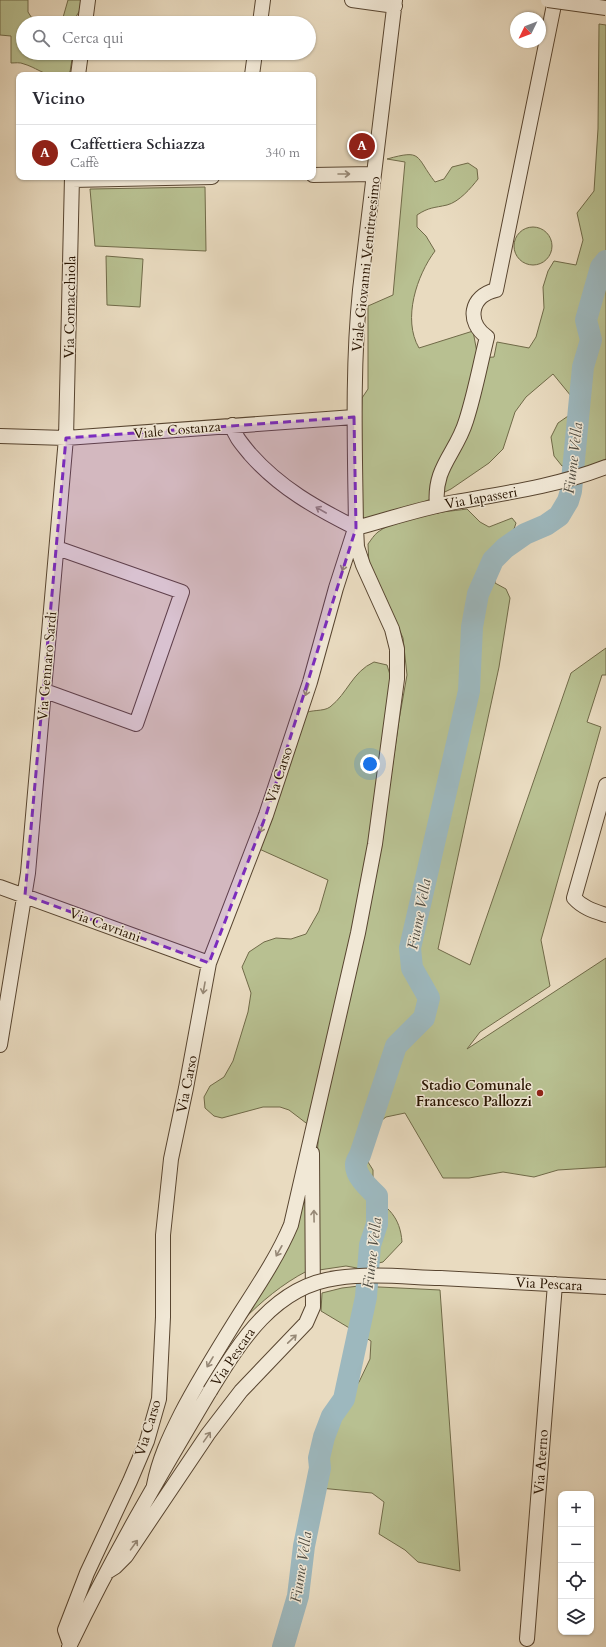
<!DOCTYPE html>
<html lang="it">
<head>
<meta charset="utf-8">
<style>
	body { margin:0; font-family:Cardo,serif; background:#f7f7f7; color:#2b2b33 }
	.controls { position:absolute; right:12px; bottom:12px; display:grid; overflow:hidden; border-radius:8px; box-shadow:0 1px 3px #0004 }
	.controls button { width:36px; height:36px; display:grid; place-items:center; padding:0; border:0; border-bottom:1px solid #e1e1e2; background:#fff; color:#2b2b33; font:20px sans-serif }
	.compass { position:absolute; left:510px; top:12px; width:36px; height:36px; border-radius:50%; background:#fff; box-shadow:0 1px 3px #0004; rotate:227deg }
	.you { position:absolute; left:370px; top:764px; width:14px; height:14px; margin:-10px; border:3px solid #fff; border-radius:50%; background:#1a73e8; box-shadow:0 0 0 6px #1a73e833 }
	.badge { display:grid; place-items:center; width:26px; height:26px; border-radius:50%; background:#8f2418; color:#fff; font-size:13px; font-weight:700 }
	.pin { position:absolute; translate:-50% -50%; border:2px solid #fff; box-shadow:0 1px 4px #0006 }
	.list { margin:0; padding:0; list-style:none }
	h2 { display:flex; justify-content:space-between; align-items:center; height:52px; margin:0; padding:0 16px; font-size:17px }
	h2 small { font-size:13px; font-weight:400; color:#7c7c81 }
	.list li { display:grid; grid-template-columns:26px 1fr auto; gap:12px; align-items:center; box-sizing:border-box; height:56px; padding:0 16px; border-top:1px solid #e1e1e2 }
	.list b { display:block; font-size:15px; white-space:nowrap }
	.list p { margin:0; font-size:13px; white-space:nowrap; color:#7c7c81 }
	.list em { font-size:13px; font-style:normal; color:#7c7c81 }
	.icon { flex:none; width:22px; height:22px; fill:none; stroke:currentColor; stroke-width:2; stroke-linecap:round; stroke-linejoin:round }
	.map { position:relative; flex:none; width:606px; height:1647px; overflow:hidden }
	.search { position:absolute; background:#fff; box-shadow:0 1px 3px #0004; left:16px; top:16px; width:300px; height:44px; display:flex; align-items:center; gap:10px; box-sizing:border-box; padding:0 14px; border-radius:22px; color:#7c7c81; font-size:15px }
	.panel { position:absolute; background:#fff; box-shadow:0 1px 3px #0004; left:16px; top:72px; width:300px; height:108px; border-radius:8px }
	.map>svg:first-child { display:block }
	.green { fill:#b8c091; stroke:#706a48 }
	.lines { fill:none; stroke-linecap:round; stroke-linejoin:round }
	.river { stroke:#9db8be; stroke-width:22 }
	.minor-casing { stroke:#584530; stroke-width:16 }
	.minor { stroke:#f1e8d6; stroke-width:14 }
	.minor-bridge-casing { stroke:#584530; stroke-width:16; stroke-linecap:butt }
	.minor-bridge { stroke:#f1e8d6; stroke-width:14 }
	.oneway { stroke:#968876 }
	.marked { fill:#7b2cbf; fill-opacity:0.2; stroke:#7b2cbf; stroke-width:3; stroke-dasharray:8 5; stroke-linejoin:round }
	.poi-dot { fill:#8f2418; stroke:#f1e8d6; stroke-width:1.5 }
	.labels { text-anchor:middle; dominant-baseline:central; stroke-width:3; stroke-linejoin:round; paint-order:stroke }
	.street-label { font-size:14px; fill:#271300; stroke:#f1e8d6 }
	.poi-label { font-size:14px; font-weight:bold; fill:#271300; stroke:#f1e8d6; text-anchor:end }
	.water-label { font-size:15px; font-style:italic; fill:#504d42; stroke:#f1e8d6 }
</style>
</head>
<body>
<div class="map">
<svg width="606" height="1647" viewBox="0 0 606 1647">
	<rect width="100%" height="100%" fill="#e9dbc0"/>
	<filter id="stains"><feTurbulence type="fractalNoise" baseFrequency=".005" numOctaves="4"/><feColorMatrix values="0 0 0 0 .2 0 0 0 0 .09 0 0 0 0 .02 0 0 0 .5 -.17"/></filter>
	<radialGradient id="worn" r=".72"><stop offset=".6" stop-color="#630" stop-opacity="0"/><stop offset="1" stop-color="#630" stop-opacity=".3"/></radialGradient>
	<path class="green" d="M0,0H28V12L35,23H23V53H73L70,72C50,82 41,69 24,64C20,62 15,63 11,63V36L0,35Z
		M68,0H83L82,7L72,23H59L62,21Z
		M599,24L606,25V459L588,467L562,466L554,456L551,437L558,423L571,414V396L553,374L526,397L515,412L503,449L489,463L451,489L401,513L358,520L362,398L368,389V306L393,295L405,162L387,159C423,149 415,156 435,182L444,179L452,167L468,163L477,169L478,179C471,188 459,202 447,205C434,208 429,207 417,215V227L426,236L435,251C417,275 402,319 419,348L473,331L478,358L494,357L497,342L529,348L536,337L544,308L543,287L548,271L554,261L576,265L583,240L577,213L594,191L598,129Z
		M205,187L206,251L95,246L90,189Z
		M514 246a19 19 0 1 1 38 0a19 19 0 1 1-38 0Z
		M106,256L143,259L140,307L107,305Z
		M467,509L480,522L489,527L512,518L516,523L514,529L496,547L495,583L506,589L510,598L499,667L438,949L470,965L571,673L606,648V675H602L587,722L601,727L541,940L550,986L480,1032L467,1049L606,958V1167L558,1170L534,1177L503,1172L469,1178H443L405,1113L386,1117L377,1124L367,1147L368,1162L373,1170V1181L369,1193C388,1208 400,1216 402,1242L383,1262L357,1268L346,1266L319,1270L317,1159L319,1126L386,811L399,720L407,675L403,638L387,601L369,566L368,544C371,540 374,535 378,532C403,514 438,513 467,509Z
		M374,662L387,665L391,678L369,855L310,1126L289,1110L280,1107H263L222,1118L214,1116L205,1108L204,1097L210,1086L224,1077L233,1061L248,1012L251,993L242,967L249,952L264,942L276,938L291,939L306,934L319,911L328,880L257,848L303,714C311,709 323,712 330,707C348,693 352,672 374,662Z
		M307,1169V1271C282,1284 262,1301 242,1321Z
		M359,1286L440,1290L460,1571L418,1562L405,1550L379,1534L384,1502L372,1493L320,1488L327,1459L328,1442L336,1418L350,1393L359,1382L370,1359L371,1341L321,1311L322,1293L342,1288Z"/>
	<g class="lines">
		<path class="river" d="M283,1647L298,1596L304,1546L320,1468L319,1458L324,1437L332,1416L344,1399L366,1297L370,1245L377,1224V1196C369,1188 355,1176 356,1164C356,1161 359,1157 360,1155L396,1046L424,1018L429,998L412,968L410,948L469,691L472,627L478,594L493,560L505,548L525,534L546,525L559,516L568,501L571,491L583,367L591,340L586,320L601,267L606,261"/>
		<g class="minor-casing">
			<path id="minor" d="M352,0L395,6
				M85,23L88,0
				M260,23L263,0
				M78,75L81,53
				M252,75L255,53
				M313,175L374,174
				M72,180L212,177
				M232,425C235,437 242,444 250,454C280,488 316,508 356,528
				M0,436L66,438L354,417
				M437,506C433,467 456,454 466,421C475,393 480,365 487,337C466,322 470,296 496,290L555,0
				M356,528C389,519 422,508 455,502C506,493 557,486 606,467
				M45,691L136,724L182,592L57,548
				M606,785L574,898C583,908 594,911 606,915
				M0,887L209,963
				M0,1045L28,873L66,438L72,177
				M440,1278L606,1287
				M154,1485C159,1459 169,1438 181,1414C198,1381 218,1349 238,1317C257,1287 277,1258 291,1225L358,933L375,844L397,679V649L392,629L363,565L357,547L356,528C355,449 352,369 360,290L395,0
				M107,1572L115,1567L126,1556L208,1434L241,1391L306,1323L313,1307L312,1153
				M527,1639L555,1284
				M70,1644L65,1630L87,1573L130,1481L147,1441L159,1399L163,1317V1235L171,1159L186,1088L209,963L266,815L310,682L336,588L354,532
				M69,1647C111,1559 160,1475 210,1391"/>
		</g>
		<use href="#minor" class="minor"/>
		<g class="minor-bridge-casing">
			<path id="minor-bridge" d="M548,0L606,8
				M210,1391C240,1342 274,1286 337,1278C371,1273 406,1277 440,1278"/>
		</g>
		<use href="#minor-bridge" class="minor-bridge"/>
	</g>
	<defs><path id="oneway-shaft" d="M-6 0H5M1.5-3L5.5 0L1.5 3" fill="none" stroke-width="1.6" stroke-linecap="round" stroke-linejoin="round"/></defs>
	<g class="oneway">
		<use href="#oneway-shaft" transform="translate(344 174)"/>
		<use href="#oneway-shaft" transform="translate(321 510) rotate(-150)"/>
		<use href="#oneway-shaft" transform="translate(344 565) rotate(108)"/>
		<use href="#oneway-shaft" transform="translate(307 690) rotate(108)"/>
		<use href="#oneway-shaft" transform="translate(262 827) rotate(111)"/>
		<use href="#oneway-shaft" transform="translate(204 988) rotate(100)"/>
		<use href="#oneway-shaft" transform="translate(314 1216) rotate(-91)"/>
		<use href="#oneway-shaft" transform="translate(279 1251) rotate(119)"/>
		<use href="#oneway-shaft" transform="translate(292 1339) rotate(-44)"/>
		<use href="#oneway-shaft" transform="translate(210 1362) rotate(121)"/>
		<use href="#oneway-shaft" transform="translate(207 1437) rotate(-55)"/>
		<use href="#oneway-shaft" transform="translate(134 1545) rotate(-54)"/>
	</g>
	<path class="marked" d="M354,417L356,528L266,815L209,963L25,895L66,438Z"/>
	<circle class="poi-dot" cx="540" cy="1093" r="4"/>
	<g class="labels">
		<g class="street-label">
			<text transform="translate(366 264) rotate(-84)">Viale Giovanni Ventitreesimo</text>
			<text transform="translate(70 307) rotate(-89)">Via Cornacchiola</text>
			<text transform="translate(177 430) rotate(-5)">Viale Costanza</text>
			<text transform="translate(481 498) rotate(-10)">Via Iapasseri</text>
			<text transform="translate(47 666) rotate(-85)">Via Gennaro Sardi</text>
			<text transform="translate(279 775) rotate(-72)">Via Carso</text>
			<text transform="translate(105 925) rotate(20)">Via Cavriani</text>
			<text transform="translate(187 1084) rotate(-79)">Via Carso</text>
			<text transform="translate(549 1284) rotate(3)">Via Pescara</text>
			<text transform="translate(233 1357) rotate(-56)">Via Pescara</text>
			<text transform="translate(148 1428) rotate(-73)">Via Carso</text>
			<text transform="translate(541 1462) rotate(-86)">Via Aterno</text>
		</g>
		<g class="poi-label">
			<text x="532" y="1085">Stadio Comunale<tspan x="532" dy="16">Francesco Pallozzi</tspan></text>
		</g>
		<g class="water-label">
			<text transform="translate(573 458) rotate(-83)">Fiume Vella</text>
			<text transform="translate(419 914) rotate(-79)">Fiume Vella</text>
			<text transform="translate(372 1253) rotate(-83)">Fiume Vella</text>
			<text transform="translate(301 1567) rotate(-81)">Fiume Vella</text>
		</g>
	</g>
	<rect width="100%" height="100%" filter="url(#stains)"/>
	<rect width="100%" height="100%" fill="url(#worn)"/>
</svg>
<div class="controls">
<button>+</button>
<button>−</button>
<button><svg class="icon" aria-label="locate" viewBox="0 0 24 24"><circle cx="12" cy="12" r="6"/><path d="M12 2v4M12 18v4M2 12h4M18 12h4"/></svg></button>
<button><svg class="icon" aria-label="layers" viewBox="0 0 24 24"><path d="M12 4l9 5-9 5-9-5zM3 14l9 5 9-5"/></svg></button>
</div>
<svg class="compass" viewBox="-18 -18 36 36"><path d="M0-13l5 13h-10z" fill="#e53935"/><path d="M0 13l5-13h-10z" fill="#7c7c81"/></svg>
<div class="you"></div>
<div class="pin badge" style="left:362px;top:146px">A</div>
<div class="search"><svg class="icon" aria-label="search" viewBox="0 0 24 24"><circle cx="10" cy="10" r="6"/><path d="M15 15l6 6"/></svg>Cerca qui</div>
<section class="panel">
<h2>Vicino<small></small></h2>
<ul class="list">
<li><span class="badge">A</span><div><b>Caffettiera Schiazza</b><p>Caffè</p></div><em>340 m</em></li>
</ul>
</section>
</div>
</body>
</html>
